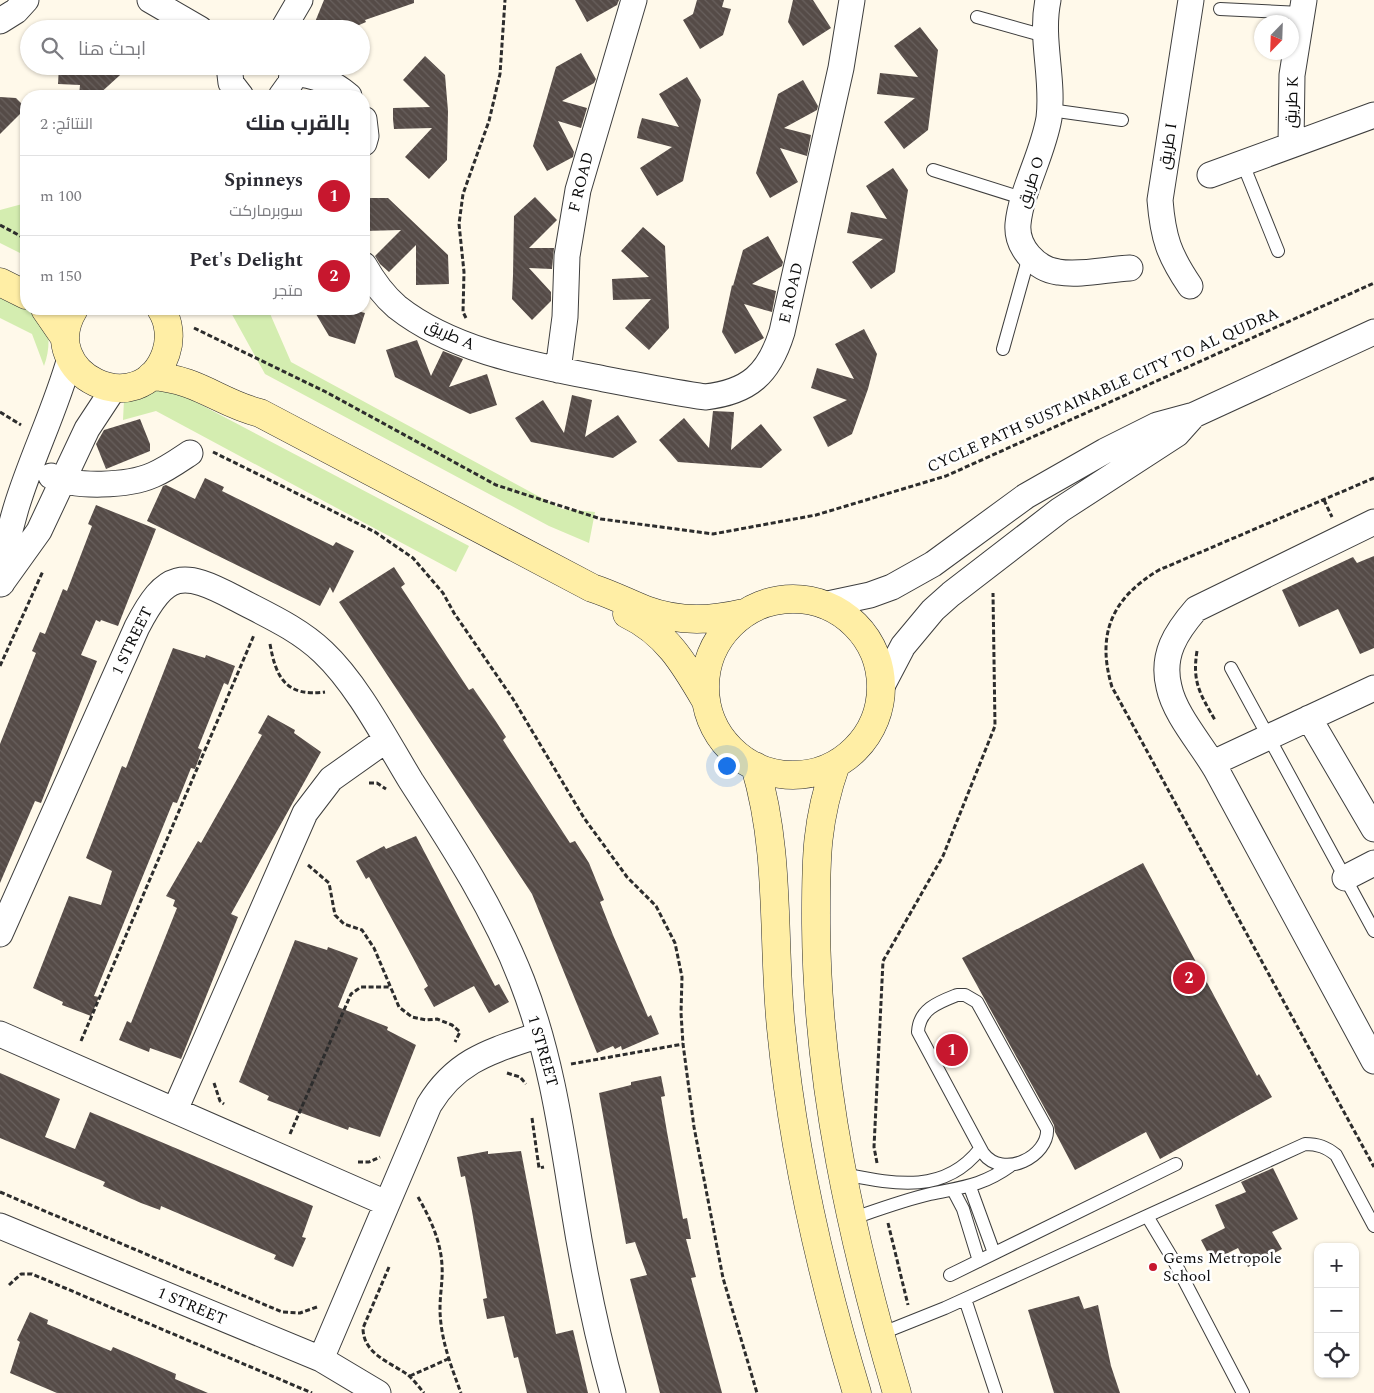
<!DOCTYPE html>
<html lang="ar">
<head>
<meta charset="utf-8">
<style>
	body { margin:0; font-family:Spectral,Cairo,serif; background:#f2f2f3; color:#2b2b33; direction:rtl }
	.controls { position:absolute; right:15px; bottom:15px; display:grid; overflow:hidden; border-radius:10px; box-shadow:0 1px 4px #0004 }
	.controls button { width:45px; height:45px; display:grid; place-items:center; padding:0; border:0; border-bottom:1px solid #e1e1e2; background:#fff; color:#2b2b33; font:25px sans-serif }
	.compass { position:absolute; left:1254px; top:15px; width:45px; height:45px; border-radius:50%; background:#fff; box-shadow:0 1px 4px #0004; rotate:203deg }
	.you { position:absolute; left:726px; top:765px; width:18px; height:18px; margin:-12px; border:4px solid #fff; border-radius:50%; background:#1a73e8; box-shadow:0 0 0 8px #1a73e833 }
	.badge { display:grid; place-items:center; width:32px; height:32px; border-radius:50%; background:#c7172e; color:#fff; font-size:16px; font-weight:700 }
	.pin { position:absolute; translate:-50% -50%; border:2px solid #fff; box-shadow:0 1px 5px #0006 }
	.list { margin:0; padding:0; list-style:none }
	h2 { display:flex; justify-content:space-between; align-items:center; height:65px; margin:0; padding:0 20px; font-size:21px }
	h2 small { font-size:16px; font-weight:400; color:#7c7c81 }
	.list li { display:grid; grid-template-columns:32px 1fr auto; gap:15px; align-items:center; box-sizing:border-box; height:80px; padding:0 20px; border-top:1px solid #e1e1e2 }
	.list b { display:block; font-size:19px; white-space:nowrap }
	.list p { margin:0; font-size:16px; white-space:nowrap; color:#7c7c81 }
	.list em { font-size:16px; font-style:normal; color:#7c7c81 }
	.icon { flex:none; width:28px; height:28px; fill:none; stroke:currentColor; stroke-width:2; stroke-linecap:round; stroke-linejoin:round }
	.map { position:relative; flex:none; width:1374px; height:1393px; overflow:hidden; direction:ltr }
	.search { position:absolute; background:#fff; box-shadow:0 1px 4px #0004; left:20px; top:20px; width:350px; height:55px; display:flex; align-items:center; gap:12px; box-sizing:border-box; padding:0 18px; border-radius:28px; color:#7c7c81; font-size:19px }
	.panel { position:absolute; background:#fff; box-shadow:0 1px 4px #0004; left:20px; top:90px; width:350px; height:225px; border-radius:20px; direction:rtl }
	.map>svg:first-child { display:block }
	.park { fill:#d4edb0 }
	.building { fill:url(#building-back-hatch) }
	.lines { fill:none; stroke-linecap:round; stroke-linejoin:round }
	.lane-casing { stroke:#3e3e3e; stroke-width:14 }
	.street-casing { stroke:#3e3e3e; stroke-width:27 }
	.secondary-casing { stroke:#2d2d2d; stroke-width:29 }
	.path { stroke:#2d2d2d; stroke-width:3; stroke-dasharray:5 2.5; stroke-linecap:butt }
	.lane { stroke:#fff; stroke-width:12 }
	.street { stroke:#fff; stroke-width:25 }
	.secondary { stroke:#ffeea5; stroke-width:28 }
	.poi-dot { fill:#c7172e; stroke:#fff; stroke-width:2 }
	.labels { text-anchor:middle; dominant-baseline:central; stroke-width:5; stroke-linejoin:round; paint-order:stroke }
	.street-label { font-size:16px; fill:#0b0b0b; stroke:#fff }
	.poi-label { font-size:16px; fill:#0b0b0b; stroke:#fff; text-anchor:start }
</style>
</head>
<body>
<div class="map">
<svg width="1374" height="1393" viewBox="0 0 1374 1393">
	<defs>
		<pattern id="building-back-hatch" width="6" height="6" patternUnits="userSpaceOnUse" patternTransform="scale(1.25)"><rect width="6" height="6" fill="#554b47"/><path d="M-1 5l2 2M0 0l6 6M5-1l2 2" fill="none" stroke="#68605d"/></pattern>
	</defs>
	<rect width="100%" height="100%" fill="#fff9ea"/>
	<path class="park" d="M26,203V256L0,243V210Z
		M0,284L26,298V309H41C50,327 51,347 44,366L32,334L0,318Z
		M229,309H268L291,362L562,509L595,512L589,543L549,526L265,374Z
		M152,386L171,389L469,546L456,572L156,411L123,420L124,400Z"/>
	<path class="building" d="M324,0H414V3L365,20L366,22L350,29H333L315,22Z
		M575,0H619L617,5L587,22Z
		M697,0H724L722,7L731,9L723,35L700,49L683,20L693,14Z
		M793,0H813L831,28L803,46L788,22Z
		M920,27L938,50L928,130L904,149L884,122L915,98L877,94L880,73L918,77L894,46Z
		M581,53L596,79L594,83L562,101L587,108L581,128L558,121L574,152L573,157L547,171L533,146L556,67Z
		M425,56L445,75L448,111L447,160L429,179L405,157L432,128L394,129L393,119V108L430,107L403,80Z
		M59,66H130L97,96H79L80,85L58,84Z
		M687,77L701,100L683,181L657,196L640,168L672,147L637,138L639,128L642,118L679,127L659,94Z
		M803,80L818,106L817,110L784,128L811,135L807,156L780,148L798,182L770,198L756,173L771,119L778,94Z
		M0,97L16,98L26,108L0,134Z
		M893,168L908,190L895,272L871,289L852,262L883,239L847,233L849,223L851,212L887,219L866,186Z
		M535,197L557,220L529,248H554L552,269L529,268L551,292V301L532,320L512,299L513,275L514,216Z
		M364,198H388L448,255L449,284L416,285V245L389,272L380,264L375,256L401,230L364,231Z
		M643,227L665,246L669,328L649,350L625,328L651,299L613,300L612,279L649,277L621,251Z
		M768,236L783,262L782,266L752,284L776,291L772,312L744,304L764,338L735,354L722,332L732,285L733,286L743,250Z
		M313,309H350L365,313L355,344L329,336Z
		M864,329L877,354L868,389L852,434L828,447L813,417L847,400L811,388L817,368L854,379L835,344Z
		M417,340L431,376L443,351L463,359L449,387L487,374L497,405L470,414L395,377L386,350Z
		M572,395L592,400L585,437L618,415L637,442L613,458L531,442L515,418L543,400L564,433Z
		M713,411L734,412L731,450L761,424L782,450L761,468L678,462L659,440L684,418L709,448Z
		M140,419L150,444V451L106,469L96,444L104,430Z
		M205,478L224,487L222,491L333,546L336,542L354,551L333,593L330,587L320,606L147,521L163,486L166,485L195,499Z
		M96,505L156,529L118,626L101,620L100,622L96,620L81,655L97,661L41,803L35,801L0,883V744L36,653L32,651L40,632L45,634L63,589L67,591L92,526L88,524Z
		M1374,556V648L1360,654L1338,609L1299,627L1282,590L1353,557L1357,563Z
		M394,567L405,584L401,587L469,690L473,688L495,720L506,737L503,740L570,843L575,841L589,863L604,900L600,902L613,935L648,1017L651,1015L659,1034L622,1050L621,1046L615,1049L613,1046L597,1053L532,894L339,602Z
		M173,648L205,658L206,655L235,666L228,685L224,683L198,748L202,750L195,769L191,768L177,803L173,802L94,996L99,997L91,1016L62,1005L63,1002L33,988L69,896L101,905L112,871L86,858L122,766L126,768Z
		M268,715L295,730L294,733L321,752L231,914L238,917L181,1059L150,1048L149,1052L119,1040L127,1021L131,1023L177,908L173,906L175,900L166,896L198,841L201,843L262,735L258,733Z
		M416,836L495,986L499,984L509,1002L489,1013L474,986L434,1007L424,989L428,986L412,956L369,877L366,879L356,861L384,846L386,849Z
		M1143,863L1257,1076L1259,1074L1272,1097L1160,1159L1146,1132L1075,1170L1055,1132L1054,1125L962,958Z
		M295,940L327,950L328,947L358,958L338,1007L388,1027L387,1030L416,1045L380,1137L349,1127L348,1130L296,1111L267,1100L269,1096L239,1082Z
		M0,1073L60,1099L45,1137L75,1149L90,1112L313,1206L302,1237L306,1238L293,1267L274,1259L276,1255L161,1206L160,1210L141,1203L103,1186L105,1182L0,1138Z
		M661,1076L665,1096L661,1097L667,1132L683,1219L687,1218L691,1239H686L696,1277L691,1278L722,1393H660L630,1279L647,1275L635,1242L626,1244L599,1093L631,1085V1082Z
		M488,1151V1154L521,1151L556,1334L573,1330L588,1393H527L518,1357L514,1358L504,1316L487,1319L483,1299L487,1298L472,1211L465,1176L461,1177L457,1157Z
		M1273,1168L1298,1219L1272,1232L1282,1249L1248,1267L1238,1248L1212,1261L1201,1240L1225,1228L1215,1205L1246,1192L1241,1182Z
		M1079,1296L1084,1309L1098,1305L1111,1366L1120,1393H1054L1028,1310Z
		M30,1312L48,1320L47,1324L111,1351L113,1347L132,1355L176,1374L175,1379L208,1393H57L10,1373L20,1342L17,1340Z"/>
	<g class="lines">
		<g class="lane-casing">
			<path id="lane" d="M1220,9L1301,13
				M977,17L1045,36
				M1050,110L1122,120
				M1243,164L1278,251
				M933,170L1025,199
				M1003,349L1029,256
				M1231,668L1374,931
				M957,995H965L977,1002L1047,1129C1049,1156 1003,1180 983,1153L918,1032C919,1009 939,1002 957,995Z
				M843,1174C894,1184 944,1195 980,1149
				M970,1187L994,1253
				M953,1190L963,1209L979,1261
				M1147,1216L1174,1261L1243,1393
				M851,1219C877,1210 904,1200 930,1194C962,1187 982,1186 1010,1166
				M950,1275L1176,1164
				M965,1299L996,1393
				M880,1334L945,1308L1305,1144C1318,1144 1326,1147 1336,1155L1374,1226"/>
		</g>
		<g class="street-casing">
			<path id="street" d="M150,0L200,29
				M1048,0C1040,39 1054,78 1049,118C1043,154 1021,191 1018,224C1016,247 1036,269 1058,272C1080,276 1108,269 1130,268
				M0,21L16,11L26,0
				M283,29L300,0
				M229,66L231,83L241,96
				M293,73C315,75 333,82 349,96
				M281,96L291,82L293,66
				M364,119L366,136L364,143
				M1291,144L1292,75L1304,0
				M1210,175L1374,115
				M364,265C373,281 383,295 397,307C454,352 534,365 604,379C637,385 671,392 705,397C749,392 769,374 782,332L841,68L852,0
				M1190,286C1169,255 1163,238 1160,200L1191,0
				M558,370L565,317L567,256L578,190L634,0
				M51,476C75,488 128,486 153,475C167,469 178,461 190,453
				M1374,522L1196,609C1176,632 1161,655 1169,687C1175,716 1204,747 1218,773C1270,869 1322,965 1374,1061
				M2,583C7,500 48,436 70,358
				M1,584L39,531L87,429L114,388
				M823,605L870,595L892,587L933,564L1026,496L1105,451L1157,425L1194,415L1374,332
				M881,688L903,646L933,610L951,594L1060,510L1177,434L1194,415
				M1309,718L1374,829
				M1213,763L1374,688
				M1345,878L1374,863
				M0,934L137,627C166,571 182,570 235,598C265,614 298,628 323,652C358,685 386,740 411,781C453,846 494,909 522,981C550,1053 561,1129 573,1204C583,1267 596,1332 613,1393
				M0,1034L386,1203
				M175,1110L305,813L331,779L386,740
				M0,1226L321,1359L378,1393
				M321,1359L429,1105C457,1059 492,1051 539,1035"/>
		</g>
		<g class="secondary-casing">
			<path id="secondary" d="M0,282L26,295
				M45,309L65,338
				M74,309C34,374 141,425 166,353C171,338 169,321 161,309
				M151,376C199,379 219,403 260,413L592,588C611,594 628,603 646,610C678,622 710,621 743,613
				M705 687a88 88 0 1 1 176 0a88 88 0 1 1-176 0Z
				M627,614C667,633 685,665 706,701
				M836,764C815,823 816,863 816,924C817,1083 852,1241 897,1393
				M755,766C781,853 772,938 781,1028C793,1152 821,1274 857,1393"/>
		</g>
		<path class="path" d="M0,225L26,239
			M466,318L463,312L464,272L459,224L463,194L489,121L500,74L505,0
			M194,328L326,392L496,485L601,519L713,534L816,515L946,476L1374,283
			M0,412L21,425
			M213,452L375,532L413,558L443,593L454,613L513,699L584,818L627,877L656,906L675,943L682,977L681,1013L683,1044L694,1127L723,1278L757,1393
			M1374,478L1159,570C1112,598 1096,634 1112,687L1374,1167
			M1324,500L1332,517
			M270,644C276,678 286,697 325,692
			M1197,651C1192,682 1200,694 1215,720
			M0,666L43,571
			M369,783H377L386,789
			M308,865L329,883L335,915L344,924L362,930L374,948L399,1007L412,1017L426,1020L437,1019L452,1025L460,1032L455,1042
			M81,1041L254,635
			M571,1064L683,1044
			M507,1073L520,1077L526,1084
			M214,1083L220,1101L224,1104
			M532,1118L539,1168L544,1167
			M290,1134L351,994L361,987H389
			M358,1162H369L380,1157
			M877,1163L874,1147L883,961L943,856L995,726L993,593
			M0,1192L282,1312L300,1313L317,1307
			M418,1197C430,1218 441,1241 442,1266C443,1280 440,1294 440,1308C440,1338 451,1366 461,1393
			M888,1223L908,1305
			M389,1267L363,1328C363,1354 390,1362 408,1375C414,1380 419,1387 424,1393
			M9,1285L21,1274H32L312,1393
			M410,1376L448,1359"/>
		<use href="#lane" class="lane"/>
		<use href="#street" class="street"/>
		<use href="#secondary" class="secondary"/>
	</g>
	<circle class="poi-dot" cx="1153" cy="1267" r="5"/>
	<g class="labels">
		<g class="street-label">
			<text transform="translate(1292 102) rotate(-88)">طريق K</text>
			<text transform="translate(1168 146) rotate(-81)">طريق I</text>
			<text transform="translate(581 182) rotate(-76)">F ROAD</text>
			<text transform="translate(1031 182) rotate(-72)">طريق O</text>
			<text transform="translate(791 293) rotate(-77)">E ROAD</text>
			<text transform="translate(450 335) rotate(24)">طريق A</text>
			<text transform="translate(1103 390) rotate(-24)">CYCLE PATH SUSTAINABLE CITY TO AL QUDRA</text>
			<text transform="translate(132 641) rotate(-64)">1 STREET</text>
			<text transform="translate(543 1051) rotate(74)">1 STREET</text>
			<text transform="translate(192 1306) rotate(23)">1 STREET</text>
		</g>
		<g class="poi-label">
			<text x="1163" y="1258">Gems Metropole<tspan x="1163" dy="18">School</tspan></text>
		</g>
	</g>
</svg>
<div class="controls">
<button>+</button>
<button>−</button>
<button><svg class="icon" aria-label="locate" viewBox="0 0 24 24"><circle cx="12" cy="12" r="6"/><path d="M12 2v4M12 18v4M2 12h4M18 12h4"/></svg></button>
</div>
<svg class="compass" viewBox="-18 -18 36 36"><path d="M0-13l5 13h-10z" fill="#e53935"/><path d="M0 13l5-13h-10z" fill="#7c7c81"/></svg>
<div class="you"></div>
<div class="pin badge" style="left:952px;top:1050px">1</div>
<div class="pin badge" style="left:1189px;top:978px">2</div>
<div class="search"><svg class="icon" aria-label="search" viewBox="0 0 24 24"><circle cx="10" cy="10" r="6"/><path d="M15 15l6 6"/></svg>ابحث هنا</div>
<section class="panel">
<h2>بالقرب منك<small>النتائج: 2</small></h2>
<ul class="list">
<li><span class="badge">1</span><div><b>Spinneys</b><p>سوبرماركت</p></div><em>100 m</em></li>
<li><span class="badge">2</span><div><b>Pet's Delight</b><p>متجر</p></div><em>150 m</em></li>
</ul>
</section>
</div>
</body>
</html>
